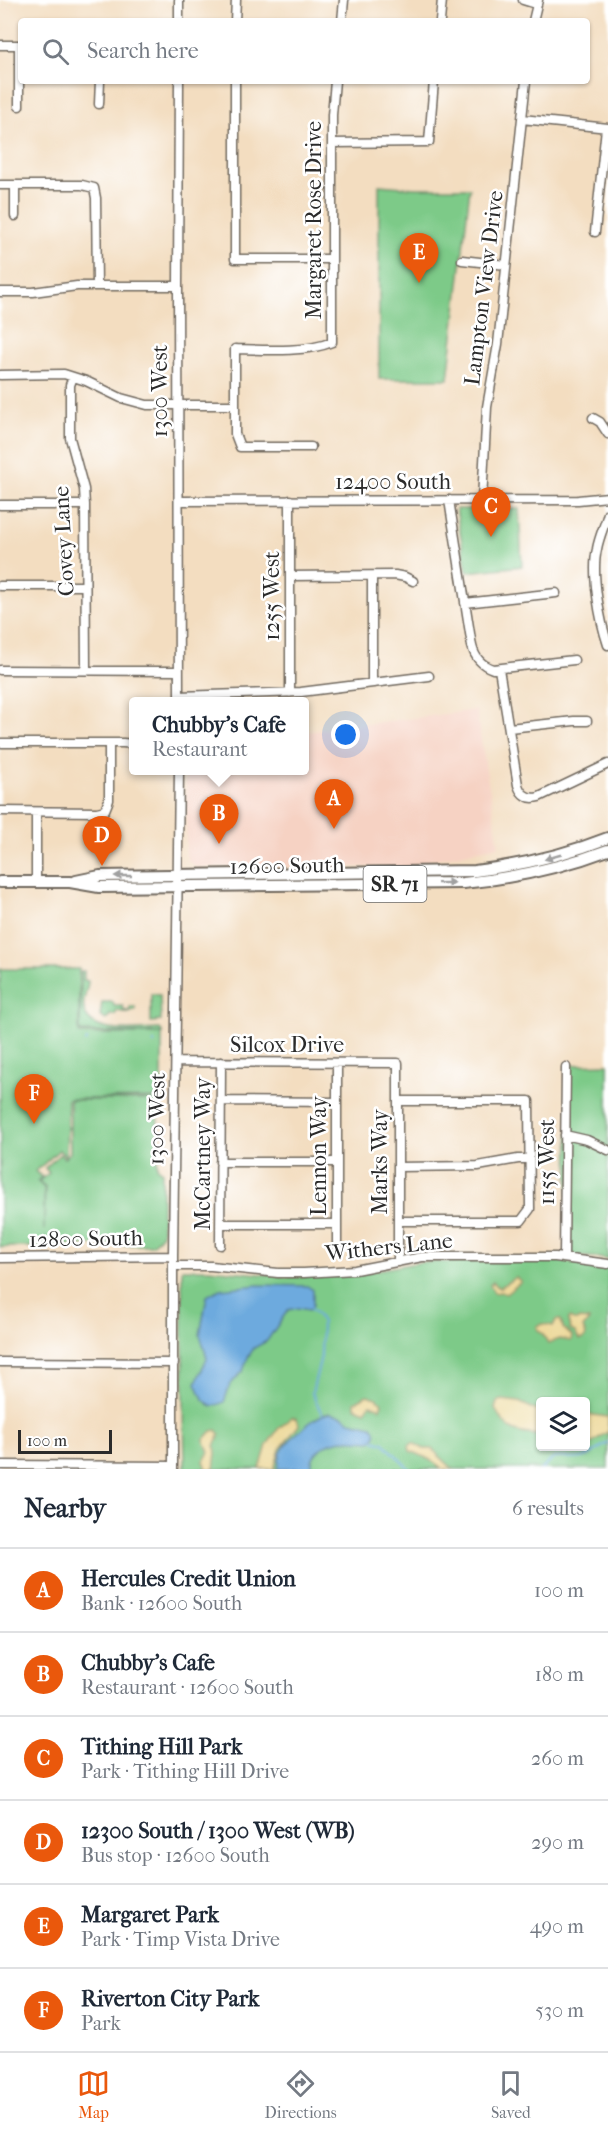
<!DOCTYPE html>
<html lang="en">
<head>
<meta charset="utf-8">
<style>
	body { margin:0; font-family:"IM FELL French Canon",serif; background:#f6f6f7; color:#1f2937 }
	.controls { position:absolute; right:18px; bottom:18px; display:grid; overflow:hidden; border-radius:6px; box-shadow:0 2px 4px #0004 }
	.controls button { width:54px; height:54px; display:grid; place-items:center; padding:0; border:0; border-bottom:2px solid #e0e1e3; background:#fff; color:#1f2937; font:30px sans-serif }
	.scale { position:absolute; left:18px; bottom:15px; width:94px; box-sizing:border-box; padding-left:6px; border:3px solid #2b2b2b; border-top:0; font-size:16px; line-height:21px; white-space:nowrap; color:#2b2b2b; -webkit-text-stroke:4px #fff; paint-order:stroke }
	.you { position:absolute; left:346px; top:735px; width:21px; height:21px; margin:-15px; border:4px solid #fff; border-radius:50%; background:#1a73e8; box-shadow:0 0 0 9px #1a73e833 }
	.badge { display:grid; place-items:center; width:39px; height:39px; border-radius:50%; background:#ea580c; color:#fff; font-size:20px; font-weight:700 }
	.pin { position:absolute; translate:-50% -50px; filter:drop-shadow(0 2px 3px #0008) }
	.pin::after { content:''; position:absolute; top:32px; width:21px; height:18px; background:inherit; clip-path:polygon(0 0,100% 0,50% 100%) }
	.popup { position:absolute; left:129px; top:697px; width:180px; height:78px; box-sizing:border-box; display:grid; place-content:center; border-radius:6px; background:#fff; filter:drop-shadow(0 2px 4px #0005); font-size:20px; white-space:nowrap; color:#747a83 }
	.popup b { font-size:22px; color:#1f2937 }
	.popup::after { content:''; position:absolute; left:50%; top:100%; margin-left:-12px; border:12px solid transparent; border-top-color:#fff }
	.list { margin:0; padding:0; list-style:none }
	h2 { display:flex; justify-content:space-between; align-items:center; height:78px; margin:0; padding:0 24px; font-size:26px }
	h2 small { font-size:20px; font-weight:400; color:#747a83 }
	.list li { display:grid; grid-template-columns:39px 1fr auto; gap:18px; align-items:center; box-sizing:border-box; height:84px; padding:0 24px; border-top:2px solid #e0e1e3 }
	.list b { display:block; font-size:22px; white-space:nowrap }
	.list p { margin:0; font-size:20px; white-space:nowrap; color:#747a83 }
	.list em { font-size:20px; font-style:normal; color:#747a83 }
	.icon { flex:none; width:33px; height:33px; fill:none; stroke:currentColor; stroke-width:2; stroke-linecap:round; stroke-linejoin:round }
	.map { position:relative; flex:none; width:608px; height:1469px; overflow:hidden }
	.search { position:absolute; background:#fff; box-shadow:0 2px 4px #0004; left:18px; right:18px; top:18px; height:66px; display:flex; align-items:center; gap:15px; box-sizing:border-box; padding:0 21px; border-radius:6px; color:#747a83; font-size:22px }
	.sheet { height:582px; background:#fff }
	nav { display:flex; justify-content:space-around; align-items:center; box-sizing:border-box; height:84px; border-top:2px solid #e0e1e3; background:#fff; font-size:16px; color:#747a83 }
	nav a { display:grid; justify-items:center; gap:3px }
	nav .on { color:#ea580c }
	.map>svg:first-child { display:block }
	.built { fill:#f6d2c3 }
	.green { fill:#7dca88; stroke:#547a5a; stroke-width:1.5; fill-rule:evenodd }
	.sand { fill:#eeda9e; stroke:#8c8264; stroke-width:1.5 }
	.water { fill:#6daade; stroke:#4c6a84; stroke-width:1.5 }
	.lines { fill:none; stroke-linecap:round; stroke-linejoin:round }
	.stream { stroke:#6daade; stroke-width:2 }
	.minor-casing { stroke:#71695f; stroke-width:11 }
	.major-casing { stroke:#71695f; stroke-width:14 }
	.minor { stroke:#fff; stroke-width:8 }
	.major { stroke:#fff; stroke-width:10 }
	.oneway { fill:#a0a0a0 }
	.labels { text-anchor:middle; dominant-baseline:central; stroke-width:5; stroke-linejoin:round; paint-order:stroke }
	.shield { fill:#fff; stroke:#6b6b6b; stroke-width:1.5 }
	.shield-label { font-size:21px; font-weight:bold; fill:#2b2b2b }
	.street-label { font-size:22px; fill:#2b2b2b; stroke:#fff }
</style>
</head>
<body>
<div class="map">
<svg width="608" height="1469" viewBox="0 0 608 1469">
	<rect width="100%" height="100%" fill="#fff"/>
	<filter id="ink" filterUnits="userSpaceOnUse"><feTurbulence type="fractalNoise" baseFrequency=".0167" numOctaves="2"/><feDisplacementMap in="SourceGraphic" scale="12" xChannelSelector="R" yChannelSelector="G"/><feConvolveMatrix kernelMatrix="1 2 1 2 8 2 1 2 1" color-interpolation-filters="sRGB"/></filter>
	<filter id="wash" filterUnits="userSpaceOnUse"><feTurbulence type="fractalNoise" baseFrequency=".008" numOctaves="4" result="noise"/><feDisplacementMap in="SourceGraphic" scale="24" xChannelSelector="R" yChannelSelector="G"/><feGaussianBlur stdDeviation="1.35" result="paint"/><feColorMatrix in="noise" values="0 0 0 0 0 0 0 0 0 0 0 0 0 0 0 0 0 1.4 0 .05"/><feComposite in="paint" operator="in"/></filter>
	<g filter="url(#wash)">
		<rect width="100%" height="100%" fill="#f3ddc0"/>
		<path class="built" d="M476,710L499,846L427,861L425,867H196L189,862L186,854V771L304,770L305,732Z"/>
		<path class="green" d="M379,185L415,188H470L448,379H379Z
			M456,509H519L522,566L467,572Z
			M0,969H79V1034H162V1098L68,1099L66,1156L70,1153V1100H158L157,1167L162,1172V1234L152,1245H52L45,1238L44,1247H0ZM59,1150L66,1157L64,1158L60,1154L45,1168L49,1173L39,1181L45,1187L44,1230V1188L37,1181L42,1177L36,1171Z
			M81,971H84V980L88,981C88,990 82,999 84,1009C89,1038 139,1029 160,1029L163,1033L80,1032Z
			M151,994L160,995L161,1021L151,1022Z
			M102,1002H113L114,1006H123L124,1011H130V1007H135V1010L129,1013L117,1011L115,1015H110L106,1020L100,1016Z
			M608,1064V1259L568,1255L569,1065Z
			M560,1261L608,1268V1469H185L182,1269H209L290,1277L349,1275L422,1262ZM540,1402H586V1446H540Z"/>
		<path class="sand" d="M516,1277L521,1282L506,1294L501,1292L494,1293L490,1285L493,1282L499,1288Z
			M569,1318L576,1321L580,1319L589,1320L583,1328L586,1335L584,1339L579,1340L575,1332L570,1330L568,1320Z
			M556,1320H561L563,1328L572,1336L571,1341L559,1339L548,1343L542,1333L538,1331L537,1326L543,1324L553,1326Z
			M367,1395L377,1398L382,1403L380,1408L370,1404L365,1411L355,1407V1402Z
			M502,1400L519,1402L540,1412V1435C516,1434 508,1432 495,1409L497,1402Z
			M586,1414L608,1417V1432C590,1442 582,1456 559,1447L586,1446Z
			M292,1417L297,1419L299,1425L280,1449L274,1469H260L267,1445L278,1429Z
			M217,1430L220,1434L215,1446L216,1453L214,1469H207L204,1461L209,1452L204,1440L212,1431Z
			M413,1443L424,1449H432L453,1469H442C438,1463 417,1453 410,1451L409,1446Z"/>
		<path class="water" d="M258,1285L307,1286L313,1290V1306L309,1310L298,1308L288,1310L267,1341L254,1348L248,1357L243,1371L230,1385L224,1402L212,1407L203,1399L196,1383L207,1358L200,1335L207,1296L220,1289Z
			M330,1413L342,1416L350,1421L372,1426L375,1430L376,1436L371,1441C362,1441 352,1439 343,1440C327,1442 309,1452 312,1469H278C279,1464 279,1459 280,1455C284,1442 316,1414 330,1413Z"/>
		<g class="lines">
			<path class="stream" d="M86,1042L87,1040
				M154,1042V1044
				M311,1309L317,1314L322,1322L321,1356L312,1393L322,1414
				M374,1440L384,1443L409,1469
				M542,1469C559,1449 562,1462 582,1458C593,1455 598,1448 608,1443"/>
		</g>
	</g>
	<g filter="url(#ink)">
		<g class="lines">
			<g class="minor-casing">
				<path id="minor" d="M179,0V21
					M523,0L536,4
					M235,21L236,0
					M342,21L344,0
					M440,21L442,0
					M533,21L538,0
					M0,45H21
					M235,81V259H332
					M99,104L100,81
					M19,106V45
					M522,119L608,128
					M332,143L429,142L434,81
					M0,185H82L94,188L96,198L97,286
					M15,185V216
					M595,232L606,128
					M462,260L506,265
					M0,292H33L77,286H178
					M0,375L64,374L86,381L121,398L147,405H235
					M73,377L70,385V438L84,489L85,505L86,670
					M593,418L600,422L608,434
					M311,447H240L235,434V349C264,350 306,353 332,342V115L335,81
					M449,500L472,646C475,658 481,665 493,669L574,660
					M482,500L487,407L498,344L526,81
					M179,501L578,500L608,497
					M0,505H85
					M608,513C605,525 599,537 597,549C591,574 600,621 608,645
					M290,576L395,575L405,577L413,581
					M372,576V683
					M0,586H85
					M465,603L556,593
					M499,669L518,785C521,795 528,800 539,797L608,764
					M0,670L179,671
					M290,693V500
					M179,696L301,692L429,676
					M179,702L178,286L179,81
					M509,728L574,721H587
					M0,743H123L134,744
					M0,811L97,812L105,810L109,800V743
					M36,812V882
					M176,1062L398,1063V1262
					M221,1101L337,1102
					M565,1135L587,1140L608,1150
					M220,1162H337
					M398,1167L478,1166L518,1159H529
					M398,1221H521L530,1209L529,1101H398
					M220,1224H337
					M220,1245L221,1062
					M337,1250V1063
					M564,1257L566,1067
					M0,1258L173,1256
					M173,1266H211L278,1273H304L355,1270L422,1257H555L608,1264
					M0,1362L174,1363
					M0,1465L173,1466
					M173,1469V1256L179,770"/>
			</g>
			<g class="major-casing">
				<path id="major" d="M76,881L100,876L475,871C522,865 565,855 608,838
					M0,882H70L99,887L463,883C513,878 561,868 608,850"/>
			</g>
			<use href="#minor" class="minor"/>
			<use href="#major" class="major"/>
		</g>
		<defs><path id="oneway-solid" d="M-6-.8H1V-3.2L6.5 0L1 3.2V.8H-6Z" transform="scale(1.5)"/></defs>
		<g class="oneway">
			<use href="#oneway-solid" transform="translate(553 857) rotate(164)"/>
			<use href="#oneway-solid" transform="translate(123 876) rotate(180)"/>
			<use href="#oneway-solid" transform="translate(446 883) rotate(-1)"/>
		</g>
	</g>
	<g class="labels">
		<rect class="shield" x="363.5" y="866" width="63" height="36" rx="4.5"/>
		<g class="shield-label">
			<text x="395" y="884">SR 71</text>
		</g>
		<g class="street-label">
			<text transform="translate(314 220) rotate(-90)">Margaret Rose Drive</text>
			<text transform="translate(484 288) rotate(-83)">Lampton View Drive</text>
			<text transform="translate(160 391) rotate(-90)">1300 West</text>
			<text x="393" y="482">12400 South</text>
			<text transform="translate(64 541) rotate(-93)">Covey Lane</text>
			<text transform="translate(272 596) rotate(-90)">1255 West</text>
			<text transform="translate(287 866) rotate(-1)">12600 South</text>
			<text x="287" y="1045">Silcox Drive</text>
			<text transform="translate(157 1119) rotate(-89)">1300 West</text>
			<text transform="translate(203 1154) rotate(-90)">McCartney Way</text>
			<text transform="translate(319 1156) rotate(-90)">Lennon Way</text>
			<text transform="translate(380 1162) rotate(-90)">Marks Way</text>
			<text transform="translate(547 1162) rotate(-90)">1155 West</text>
			<text transform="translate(86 1239) rotate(-1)">12800 South</text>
			<text transform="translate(389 1247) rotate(-6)">Withers Lane</text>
		</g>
	</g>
</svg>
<div class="controls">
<button><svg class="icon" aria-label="layers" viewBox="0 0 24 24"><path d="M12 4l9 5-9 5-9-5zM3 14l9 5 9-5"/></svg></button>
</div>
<div class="scale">100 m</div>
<div class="you"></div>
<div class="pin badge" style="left:334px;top:829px">A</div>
<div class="pin badge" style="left:219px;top:844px">B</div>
<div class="popup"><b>Chubby's Cafe</b>Restaurant</div>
<div class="pin badge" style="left:491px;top:537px">C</div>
<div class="pin badge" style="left:102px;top:866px">D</div>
<div class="pin badge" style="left:419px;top:283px">E</div>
<div class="pin badge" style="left:34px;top:1124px">F</div>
<div class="search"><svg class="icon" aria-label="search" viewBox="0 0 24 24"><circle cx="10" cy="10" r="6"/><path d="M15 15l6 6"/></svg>Search here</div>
</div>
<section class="sheet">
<h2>Nearby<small>6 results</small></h2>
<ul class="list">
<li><span class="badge">A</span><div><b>Hercules Credit Union</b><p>Bank · 12600 South</p></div><em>100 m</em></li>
<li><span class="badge">B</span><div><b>Chubby's Cafe</b><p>Restaurant · 12600 South</p></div><em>180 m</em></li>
<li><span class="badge">C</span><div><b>Tithing Hill Park</b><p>Park · Tithing Hill Drive</p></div><em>260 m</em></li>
<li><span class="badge">D</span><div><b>12300 South / 1300 West (WB)</b><p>Bus stop · 12600 South</p></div><em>290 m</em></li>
<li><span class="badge">E</span><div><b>Margaret Park</b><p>Park · Timp Vista Drive</p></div><em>490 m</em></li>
<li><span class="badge">F</span><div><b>Riverton City Park</b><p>Park</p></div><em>530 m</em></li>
</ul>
</section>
<nav>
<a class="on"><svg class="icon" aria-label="map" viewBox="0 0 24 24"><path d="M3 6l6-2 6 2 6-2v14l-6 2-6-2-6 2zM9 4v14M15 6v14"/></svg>Map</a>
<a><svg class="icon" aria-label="directions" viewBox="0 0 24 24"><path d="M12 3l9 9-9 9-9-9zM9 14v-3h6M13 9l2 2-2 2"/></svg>Directions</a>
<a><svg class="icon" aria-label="saved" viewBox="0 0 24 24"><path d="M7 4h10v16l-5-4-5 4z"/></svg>Saved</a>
</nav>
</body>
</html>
